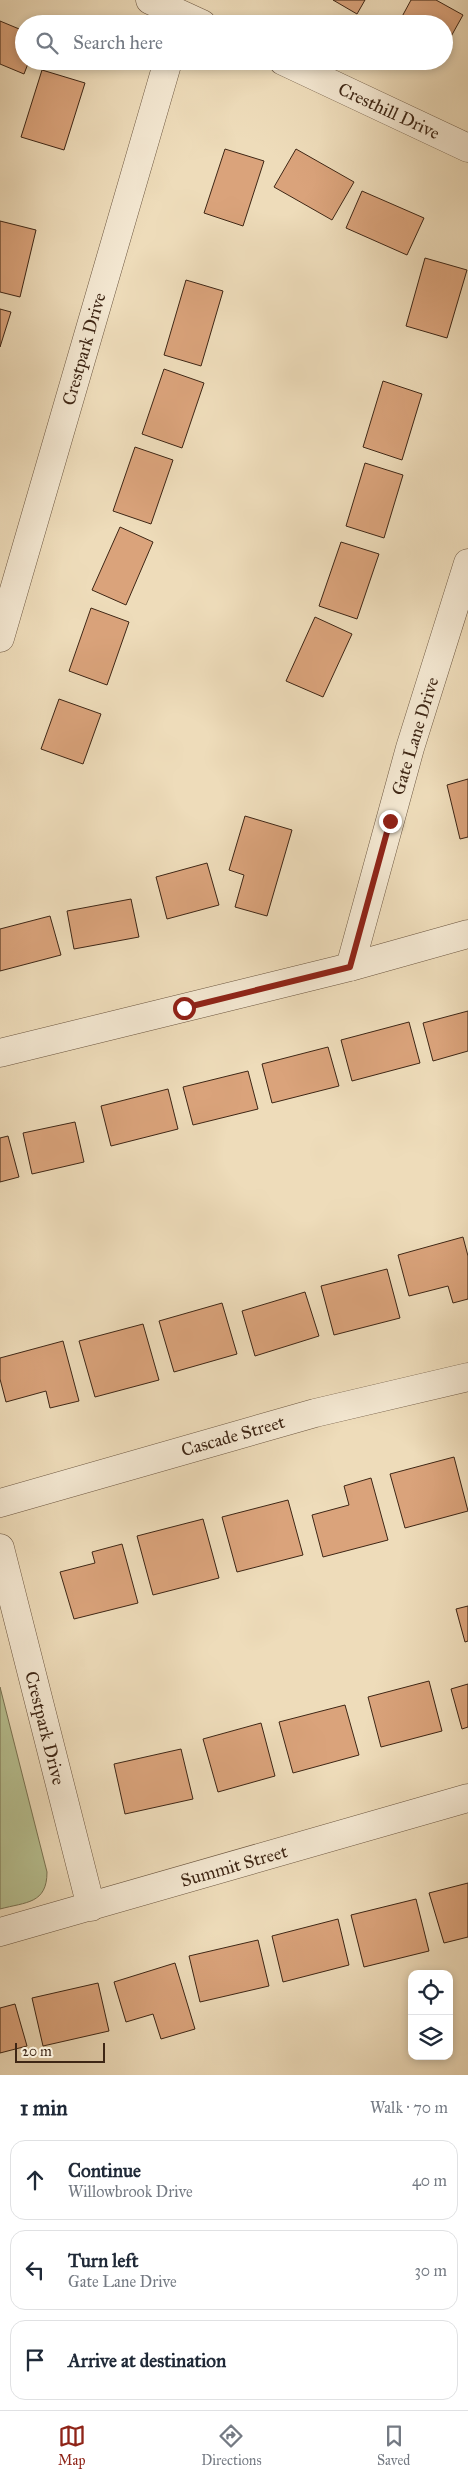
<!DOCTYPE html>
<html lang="en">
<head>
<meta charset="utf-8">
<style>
	body { margin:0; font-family:"IM FELL Great Primer",serif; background:#f2f2f3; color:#1f2937 }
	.controls { position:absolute; right:15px; bottom:15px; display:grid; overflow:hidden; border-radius:10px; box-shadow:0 2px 8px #0003 }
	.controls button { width:45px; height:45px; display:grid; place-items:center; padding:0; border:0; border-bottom:1px solid #e0e1e3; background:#fff; color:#1f2937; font:25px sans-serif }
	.scale { position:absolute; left:15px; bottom:12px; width:90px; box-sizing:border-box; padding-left:5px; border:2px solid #3e2615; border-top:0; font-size:14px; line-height:18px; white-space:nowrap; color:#3e2615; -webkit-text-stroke:4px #f4e8d2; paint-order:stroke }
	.stop { position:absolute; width:15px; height:15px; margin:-11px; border:4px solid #8f2418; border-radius:50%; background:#fff }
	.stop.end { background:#8f2418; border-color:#fff; box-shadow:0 1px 5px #0008 }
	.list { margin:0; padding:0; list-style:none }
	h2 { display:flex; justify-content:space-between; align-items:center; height:65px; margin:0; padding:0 20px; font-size:21px }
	h2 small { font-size:16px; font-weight:400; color:#747a83 }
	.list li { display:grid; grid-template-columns:32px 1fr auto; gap:15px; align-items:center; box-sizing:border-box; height:80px; margin:0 10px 10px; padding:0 10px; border:1px solid #e0e1e3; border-radius:15px }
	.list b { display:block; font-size:19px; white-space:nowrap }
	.list p { margin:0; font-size:16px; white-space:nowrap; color:#747a83 }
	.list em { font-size:16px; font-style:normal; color:#747a83 }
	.icon { flex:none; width:28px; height:28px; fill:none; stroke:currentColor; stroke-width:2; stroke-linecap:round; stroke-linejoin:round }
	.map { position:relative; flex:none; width:468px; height:2075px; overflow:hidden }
	.search { position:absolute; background:#fff; box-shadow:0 2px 8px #0003; left:15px; right:15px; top:15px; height:55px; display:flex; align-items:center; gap:12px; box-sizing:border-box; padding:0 18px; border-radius:28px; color:#747a83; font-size:19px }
	.sheet { height:335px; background:#fff }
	nav { display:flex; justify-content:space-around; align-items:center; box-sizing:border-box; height:70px; border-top:1px solid #e0e1e3; background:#fff; font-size:14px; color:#747a83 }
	nav a { display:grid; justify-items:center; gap:2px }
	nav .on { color:#8f2418 }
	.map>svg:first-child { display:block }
	.green { fill:#b7c091; stroke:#7a7353 }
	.building { fill:#daa37b; stroke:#3e2615 }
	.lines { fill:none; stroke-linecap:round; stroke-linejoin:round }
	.street-casing { stroke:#6a543e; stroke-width:29 }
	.street { stroke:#f4e8d2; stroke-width:28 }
	.route { stroke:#8f2418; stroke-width:6 }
	.labels { text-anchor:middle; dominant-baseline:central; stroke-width:4; stroke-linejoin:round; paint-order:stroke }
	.street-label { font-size:18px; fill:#3e2615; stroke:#f4e8d2 }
</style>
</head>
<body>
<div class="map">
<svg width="468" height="2075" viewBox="0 0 468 2075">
	<rect width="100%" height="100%" fill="#eedcba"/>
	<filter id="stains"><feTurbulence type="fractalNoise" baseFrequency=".004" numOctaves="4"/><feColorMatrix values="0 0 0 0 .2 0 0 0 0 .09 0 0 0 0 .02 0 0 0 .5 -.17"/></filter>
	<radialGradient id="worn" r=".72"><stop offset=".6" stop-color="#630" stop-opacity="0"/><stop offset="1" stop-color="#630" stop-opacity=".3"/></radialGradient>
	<path class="green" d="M0,1687L47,1872C47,1904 26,1902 0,1909Z"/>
	<path class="building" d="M333,0H365L357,14Z
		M411,0H436L463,15L444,49V24H398Z
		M0,21L24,31V61H29L24,74L0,64Z
		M42,70L85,83L64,150L21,137Z
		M225,149L264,161L243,226L204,213Z
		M296,149L354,182L332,220L274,187Z
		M362,191L424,218L407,255L346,228Z
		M0,221L36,230L20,297L0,292Z
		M425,258L467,270L447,338L406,326Z
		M186,280L223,291L201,366L164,355Z
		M0,309L11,312L0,347Z
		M164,369L204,383L182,448L142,434Z
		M383,381L422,394L402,460L363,447Z
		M135,447L173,460L151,524L113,511Z
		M365,463L403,475L384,538L346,526Z
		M120,527L153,542L126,605L92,590Z
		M341,542L379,554L357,619L319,606Z
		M91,608L129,622L107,685L69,671Z
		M315,617L352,634L323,697L286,681Z
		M59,699L101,714L83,764L41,749Z
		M468,779V837L460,839L447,785Z
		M245,816L292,830L267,916L235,907L244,875L229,870Z
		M207,863L219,905L167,919L156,877Z
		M131,899L139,937L74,949L67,911Z
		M50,916L61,955L0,971V929Z
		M468,1011V1051L433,1061L423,1023Z
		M409,1022L420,1063L352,1081L341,1040Z
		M328,1047L339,1086L272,1103L262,1064Z
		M248,1071L258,1109L193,1125L183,1087Z
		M168,1089L178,1129L111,1146L101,1106Z
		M75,1122L84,1162L32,1174L23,1133Z
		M8,1136L19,1177L0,1182V1138Z
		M463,1237L468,1256V1299L453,1303L448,1286L409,1296L398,1255Z
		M387,1269L400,1318L334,1335L321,1286Z
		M305,1292L319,1336L255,1356L242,1311Z
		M222,1303L237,1354L174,1372L159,1321Z
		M143,1324L159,1380L95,1397L79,1341Z
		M63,1341L79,1401L50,1408L46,1391L6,1402L0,1379V1358Z
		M454,1457L468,1511L405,1528L390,1474Z
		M371,1478L388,1540L323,1557L312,1515L349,1505L344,1486Z
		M288,1500L303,1555L237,1572L222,1517Z
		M203,1519L219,1578L153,1595L137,1536Z
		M122,1544L138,1603L74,1619L60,1572L95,1563L92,1552Z
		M468,1606V1641L465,1642L456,1609Z
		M429,1681L442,1731L381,1747L368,1697Z
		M468,1684V1727L462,1729L451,1689Z
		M345,1705L359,1755L293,1773L279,1722Z
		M261,1723L275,1776L218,1792L203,1739Z
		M181,1749L193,1799L125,1814L114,1764Z
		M468,1883V1937L444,1943L429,1893Z
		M416,1899L429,1951L364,1967L351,1915Z
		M338,1919L349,1965L283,1982L272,1936Z
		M258,1940L269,1986L200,2002L189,1956Z
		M175,1963L195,2029L161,2039L153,2014L126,2022L114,1982Z
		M98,1983L109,2031L43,2046L32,1998Z
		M15,2004L27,2046L0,2053V2008Z"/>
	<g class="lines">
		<g class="street-casing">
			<path id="street" d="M150,0L202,24
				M283,61L468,148
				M0,638L168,61
				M350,967L410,748L468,563
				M0,1053L350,967L468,934
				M0,1503L315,1413L468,1377
				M0,1548L91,1907
				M0,1932L468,1798"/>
		</g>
		<use href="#street" class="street"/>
	</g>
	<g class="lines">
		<path class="route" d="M184,1008L350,967L390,821"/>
	</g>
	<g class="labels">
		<g class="street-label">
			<text transform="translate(389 111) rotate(25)">Cresthill Drive</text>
			<text transform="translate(84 349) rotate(-74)">Crestpark Drive</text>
			<text transform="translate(415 736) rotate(-73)">Gate Lane Drive</text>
			<text transform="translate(233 1436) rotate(-16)">Cascade Street</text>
			<text transform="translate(45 1728) rotate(76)">Crestpark Drive</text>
			<text transform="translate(234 1866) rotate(-16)">Summit Street</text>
		</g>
	</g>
	<rect width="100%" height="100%" filter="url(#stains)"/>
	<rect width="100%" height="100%" fill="url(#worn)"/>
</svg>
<div class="controls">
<button><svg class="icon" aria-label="locate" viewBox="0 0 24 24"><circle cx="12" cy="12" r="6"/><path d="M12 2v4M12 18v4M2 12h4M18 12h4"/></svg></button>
<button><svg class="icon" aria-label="layers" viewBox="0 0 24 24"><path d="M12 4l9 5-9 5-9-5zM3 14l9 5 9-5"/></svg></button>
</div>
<div class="scale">20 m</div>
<div class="stop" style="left:184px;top:1008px"></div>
<div class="stop end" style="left:390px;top:821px"></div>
<div class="search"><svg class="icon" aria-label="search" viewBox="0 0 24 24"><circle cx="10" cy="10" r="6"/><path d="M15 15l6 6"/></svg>Search here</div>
</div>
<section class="sheet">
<h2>1 min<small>Walk · 70 m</small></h2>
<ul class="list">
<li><svg class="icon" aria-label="ahead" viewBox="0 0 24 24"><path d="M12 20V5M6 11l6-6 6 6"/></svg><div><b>Continue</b><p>Willowbrook Drive</p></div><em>40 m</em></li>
<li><svg class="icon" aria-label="left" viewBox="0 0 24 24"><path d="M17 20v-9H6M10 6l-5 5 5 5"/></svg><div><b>Turn left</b><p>Gate Lane Drive</p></div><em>30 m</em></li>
<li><svg class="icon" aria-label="arrive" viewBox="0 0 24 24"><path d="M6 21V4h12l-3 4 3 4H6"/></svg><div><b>Arrive at destination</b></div></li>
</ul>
</section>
<nav>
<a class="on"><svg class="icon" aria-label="map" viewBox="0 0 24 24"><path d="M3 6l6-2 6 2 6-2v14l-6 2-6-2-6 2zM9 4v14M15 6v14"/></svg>Map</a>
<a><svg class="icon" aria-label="directions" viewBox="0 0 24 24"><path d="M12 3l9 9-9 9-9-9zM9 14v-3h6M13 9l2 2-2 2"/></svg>Directions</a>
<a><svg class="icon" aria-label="saved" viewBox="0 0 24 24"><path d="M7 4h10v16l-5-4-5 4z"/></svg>Saved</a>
</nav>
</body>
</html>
